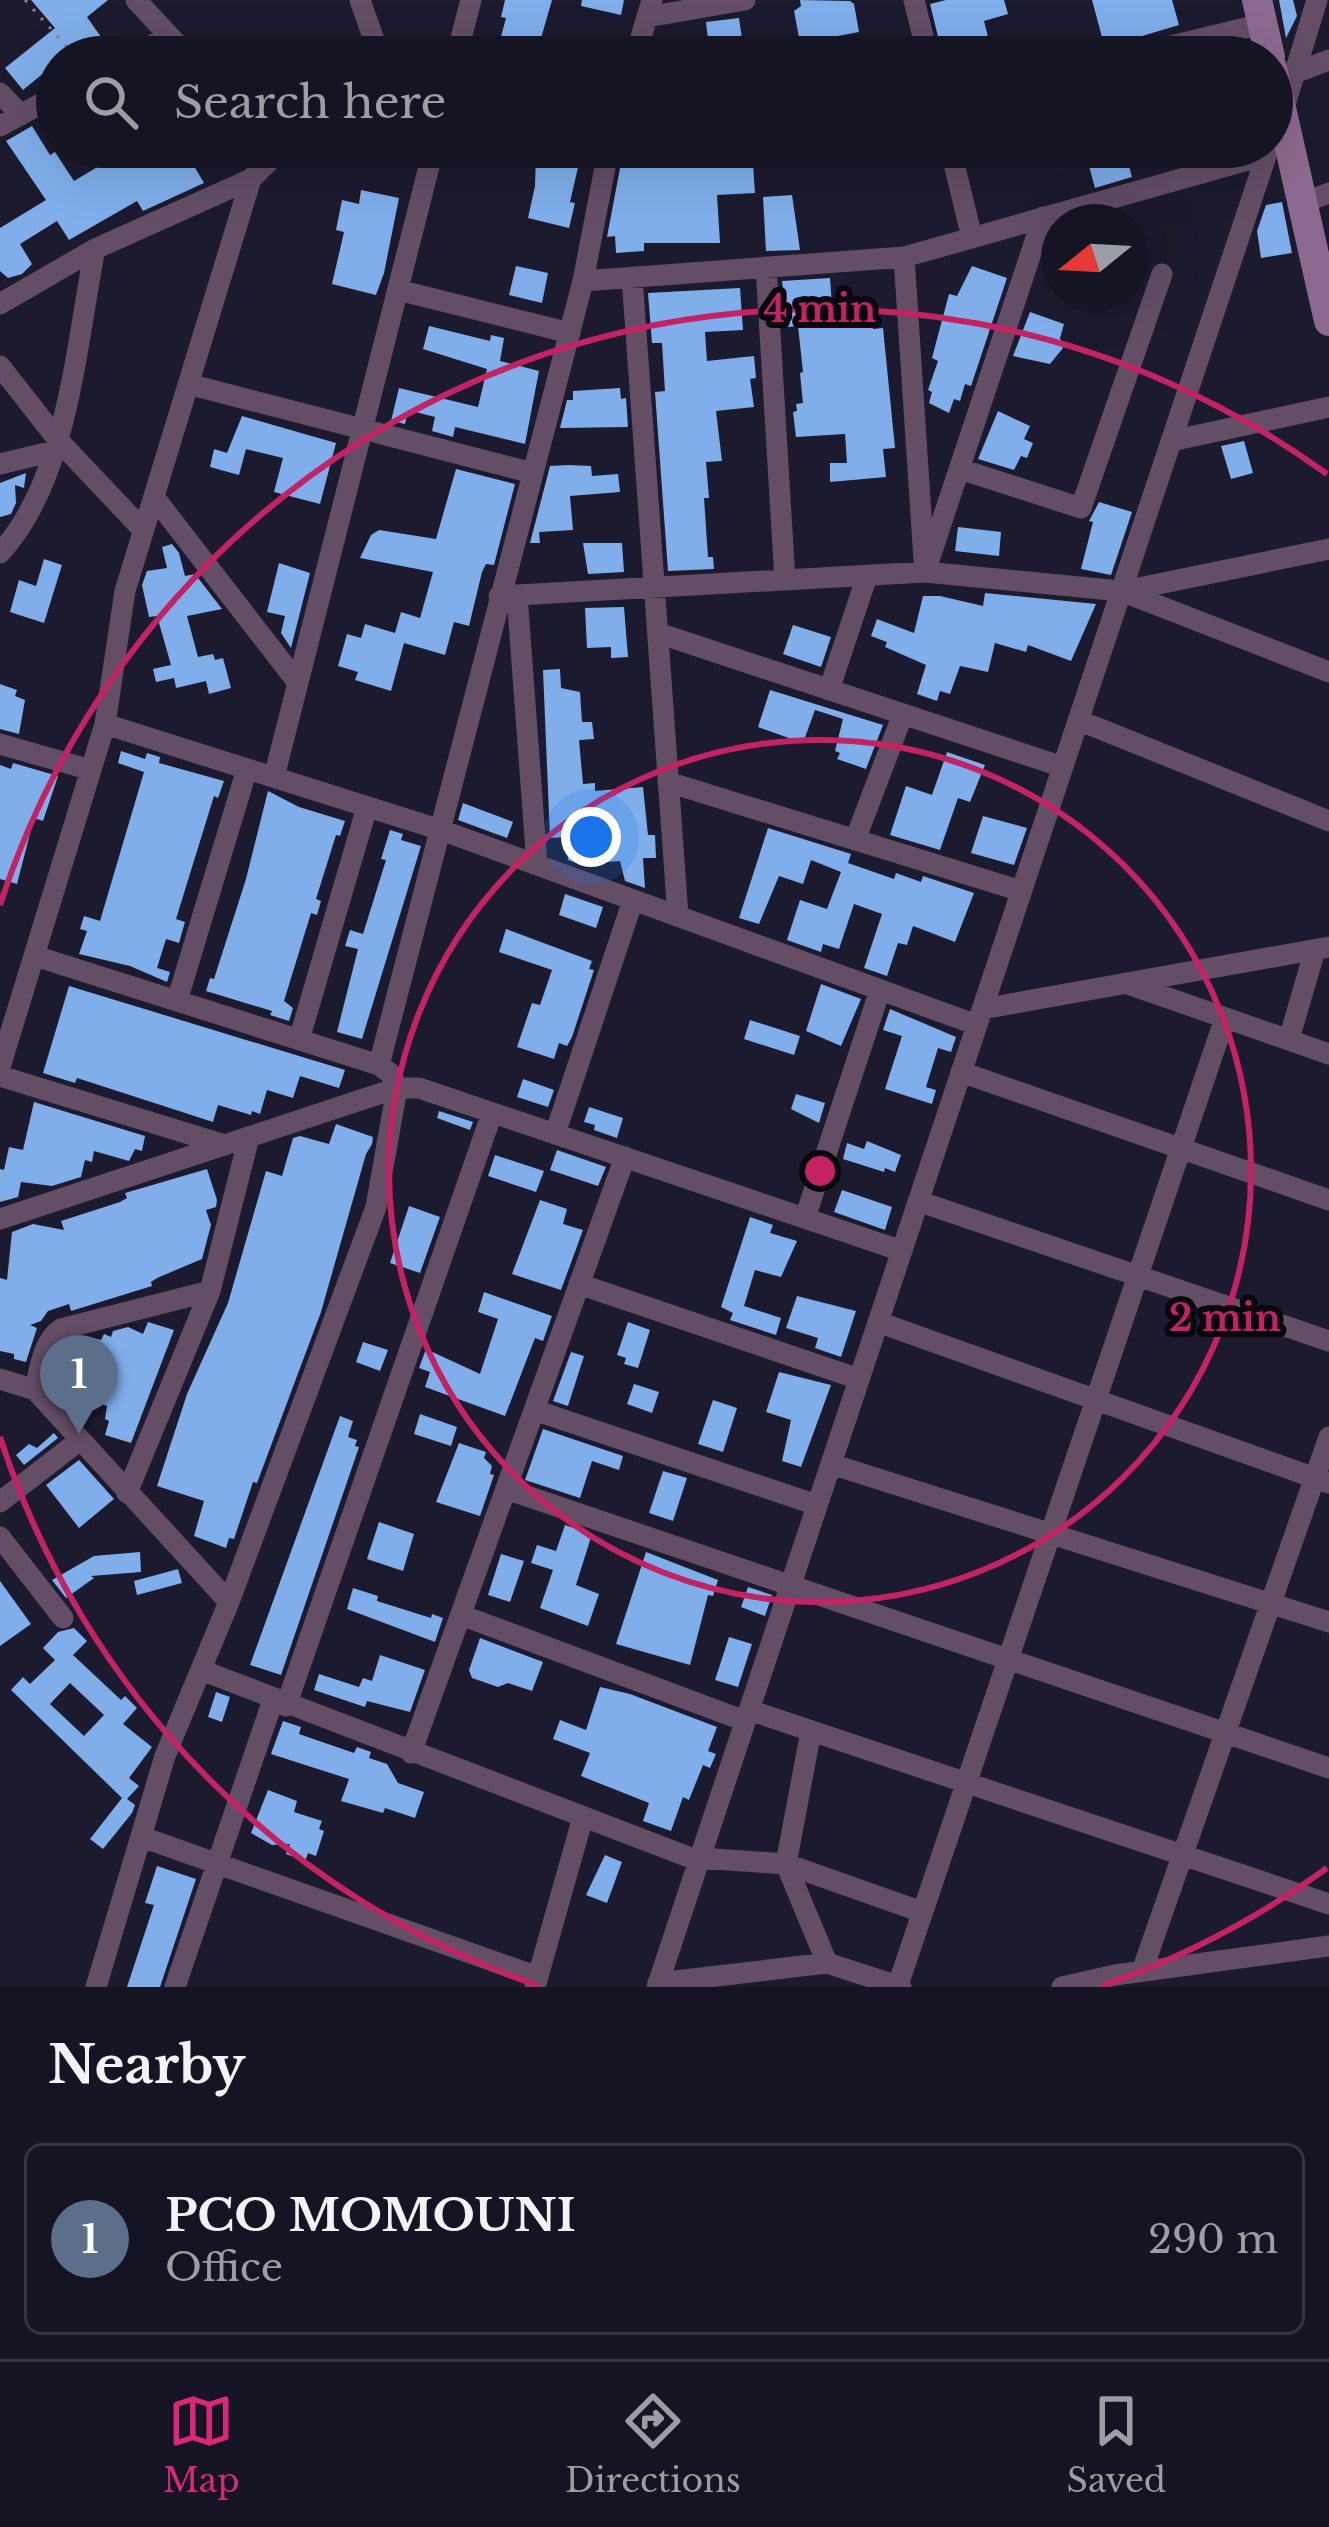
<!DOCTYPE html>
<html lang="en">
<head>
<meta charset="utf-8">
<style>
	body { margin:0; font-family:"Libre Baskerville",serif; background:#22212f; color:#f1f3f6 }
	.compass { position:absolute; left:1041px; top:204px; width:108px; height:108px; border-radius:50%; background:#151422; box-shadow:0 12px 48px #0002; rotate:252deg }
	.you { position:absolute; left:591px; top:837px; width:42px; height:42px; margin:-30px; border:9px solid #fff; border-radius:50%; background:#1a73e8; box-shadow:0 0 0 18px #1a73e833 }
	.badge { display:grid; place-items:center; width:78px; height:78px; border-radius:50%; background:#db2777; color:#fff; font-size:39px; font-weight:700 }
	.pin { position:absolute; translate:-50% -99px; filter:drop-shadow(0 3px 6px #0008) }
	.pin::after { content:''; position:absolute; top:63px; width:42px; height:36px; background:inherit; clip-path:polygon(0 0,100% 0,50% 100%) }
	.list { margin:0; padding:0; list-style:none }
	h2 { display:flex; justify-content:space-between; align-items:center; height:156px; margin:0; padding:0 48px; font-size:51px }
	h2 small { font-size:39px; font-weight:400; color:#9d9ea5 }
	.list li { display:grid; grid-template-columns:78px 1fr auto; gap:36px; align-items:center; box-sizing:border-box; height:192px; margin:0 24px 24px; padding:0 24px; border:3px solid #343340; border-radius:18px }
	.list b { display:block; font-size:45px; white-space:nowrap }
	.list p { margin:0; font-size:39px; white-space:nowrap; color:#9d9ea5 }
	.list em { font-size:39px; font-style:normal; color:#9d9ea5 }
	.icon { flex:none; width:66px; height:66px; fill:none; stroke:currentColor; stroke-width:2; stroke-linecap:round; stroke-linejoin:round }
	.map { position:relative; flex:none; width:1329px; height:1987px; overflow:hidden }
	.search { position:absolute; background:#151422; box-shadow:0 12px 48px #0002; left:36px; right:36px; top:36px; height:132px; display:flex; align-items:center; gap:30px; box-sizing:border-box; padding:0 42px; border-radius:66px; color:#9d9ea5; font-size:45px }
	.sheet { height:372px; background:#151422 }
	nav { display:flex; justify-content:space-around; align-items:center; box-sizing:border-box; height:168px; border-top:3px solid #343340; background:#151422; font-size:33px; color:#9d9ea5 }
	nav a { display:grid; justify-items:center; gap:6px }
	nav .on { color:#db2777 }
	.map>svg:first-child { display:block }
	.building { fill:#7faeea; fill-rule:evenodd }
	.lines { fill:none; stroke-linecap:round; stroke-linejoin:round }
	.path { stroke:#828192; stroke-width:3; stroke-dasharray:3 9; stroke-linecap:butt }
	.street { stroke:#634e66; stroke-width:21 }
	.secondary { stroke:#8c6a8f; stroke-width:30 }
	.ring { fill:none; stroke:#c42363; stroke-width:6 }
	.centre { fill:#c42363; stroke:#07060e; stroke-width:6 }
	.ring-label { font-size:36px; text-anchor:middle; font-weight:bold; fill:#c42363; stroke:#07060e; stroke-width:12; stroke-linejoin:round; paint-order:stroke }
</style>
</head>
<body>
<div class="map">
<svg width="1329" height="1987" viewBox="0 0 1329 1987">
	<rect width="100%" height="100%" fill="#1c1a2e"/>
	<path class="building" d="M31,0H108L87,17L101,37L96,42L99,45L86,57H57V62L23,90L5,68L55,28Z
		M505,0H552L541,38L548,40L544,57H501L502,53L497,51L506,18L501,17Z
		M582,0H624L621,15L581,6Z
		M800,0L850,1L854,4L859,32L800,43L794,11L801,6Z
		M946,0H1004L1008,14L984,21L993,57H943L930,4Z
		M1092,0H1172L1179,25L1122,42L1106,52Z
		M1279,0H1293L1297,16L1286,38Z
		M739,18L744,52L710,56L706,22Z
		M32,126L50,155L55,152L74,181L109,160L101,147H183L204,183L143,211L137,201L69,240L57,221L20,244L32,264L22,274L8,278L0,271V228L46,200L6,141Z
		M624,147H678V151L752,149L755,193L717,195L720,243H644V251L616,253L615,236L607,237Z
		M536,153L579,163L570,202L575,203L569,228L528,218L535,186Z
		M1126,155L1132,177L1095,188L1089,166Z
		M361,190L399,198L384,273L376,295L332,284L344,232L336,230L342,200L359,204Z
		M792,195L800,250L766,251L763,197Z
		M1282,202L1292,253L1261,258L1257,231L1266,205Z
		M1059,229V275L1042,268Z
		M516,266L548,273L542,303L509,295Z
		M972,266L1007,278L971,386L965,384L960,401L954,399L949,413L929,403L932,392L928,390L938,361L932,358L949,294L957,296Z
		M830,278L833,319L871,315L873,329L883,328L895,448L883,449L886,477L830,482V463H847L845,434L796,437L793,412L797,411L796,404L803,403L800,373L803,372L798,326L788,327L782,281Z
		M740,288L743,330L705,332L707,361L754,356L756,378L750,379L754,407L716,411L722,461L706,462L709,498H704L708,557H713L714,569L668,571L655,392L665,391L662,343H652L648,293Z
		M1030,312L1064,324L1060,338L1063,348L1050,364L1013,356Z
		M429,326L490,341L491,335L504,338L500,361L539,371L525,444L455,427L453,437L432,431L435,417L408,410L405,424L391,421L399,388L478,407L487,369L423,349Z
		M620,388L621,399L626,398L628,427L560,428L567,400H573V391Z
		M998,411L1030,426L1024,439L1033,443L1027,458L1021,456L1014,470L978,459Z
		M242,416L336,443L320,504L274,492L283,458L246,449L239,475L210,467L214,449L227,453Z
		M1244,441L1253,473L1231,479L1221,446Z
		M568,465L591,466L592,476L618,474L620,492L570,496L573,530L539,532L540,543H530L550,466Z
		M456,469L515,484L494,565L486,564L482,572L469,626L454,622L445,655L404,643L391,691L355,680L358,672L338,666L347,634L361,638L365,624L395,633L401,612L420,618L433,572L360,558L371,535L379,530L436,539Z
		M26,473L24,488L15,485L16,503L11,514L0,517V483Z
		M1099,502L1132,512L1111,575L1081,569L1093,522L1089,521Z
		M958,527L1001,532L999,556L955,551Z
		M583,543H622L624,572L588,574Z
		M172,544L179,553L185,576L195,574L222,609L187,616L198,657L213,654L215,660L223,658L231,688L209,694L206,681L176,688L174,678L156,682L153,669L171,665L157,616L149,617L142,585L147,571L167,568L162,547Z
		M44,559L62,565L44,623L10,612L19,580L36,586Z
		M279,563L310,573L291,648L281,633L285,616L267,612Z
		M985,593L1096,604L1071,661L1028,645L1026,652L995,643L988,672L960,666L950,694L940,691L937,701L917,694L926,665L885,647L887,642L871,636L877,619L914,633L923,596H940L983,606Z
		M624,607L628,657L611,658V647L587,648L585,608Z
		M793,625L831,637L821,667L783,654Z
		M560,669L561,688L580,692L582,722H592L594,739L579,740L583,784L595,783V791L643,787L648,835H655L656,858H643L645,888L625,881L620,861L580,864L568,860L566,837L550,838L543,670Z
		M0,684L17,690L15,696L25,700L19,734L0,729Z
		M770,690L883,725L866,769L837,759L840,753L835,751L843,719L815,710L803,743L758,727Z
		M121,751L145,759L147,753L160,757L159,763L224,781L218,798L214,796L176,919L185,922L179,943L166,939L157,968L170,972L167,982L130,966L79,954L87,931L80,929L84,916L100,921L144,772L118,763Z
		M947,752L985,765L970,802L958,798L940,850L890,835L906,786L932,795Z
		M13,763L58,776L43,821L34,818L17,884L0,879V765L11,769Z
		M268,791L299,807L345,821L340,836L336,835L316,899L321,901L317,915L311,913L284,1001L293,1008L289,1021L270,1015L272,1011L206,991L210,978L214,979L246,879Z
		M463,803L513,822L507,838L458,820Z
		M983,816L1027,828L1014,865L971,853Z
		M768,828L851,854L848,863L894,879L896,873L921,882L923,876L974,893L955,942L913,926L907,945L898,943L887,976L864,968L882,914L854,904L839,949L823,944L821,952L787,940L800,900L827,909L841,872L811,860L803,884L779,876L759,924L739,918Z
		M390,830L403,834L401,840L421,846L362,1039L337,1032L358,949L345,946L350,930L363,934L386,860L381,859Z
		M565,894L603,907L596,928L559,915Z
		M506,929L592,961L589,969L594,970L572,1037L567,1046L559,1043L554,1059L517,1047L532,1003L540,1005L552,970L499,952Z
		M821,984L861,999L841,1046L806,1031Z
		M69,986L345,1070L339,1088L300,1076L293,1098L267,1090L260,1114L252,1111L251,1115L218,1105L213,1122L77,1078L75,1083L43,1073Z
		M890,1009L956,1037L951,1052L938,1048L926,1087L936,1090L932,1104L885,1089L902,1036L883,1030Z
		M750,1020L800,1036L794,1055L744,1039Z
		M523,1079L554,1090L548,1107L517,1097Z
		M796,1094L825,1103L819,1123L791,1109Z
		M34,1102L145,1136L142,1151L135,1149L129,1161L94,1151L92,1162L85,1160L81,1177L52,1186L21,1182L18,1197L0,1202V1169L4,1170L9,1147L23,1150Z
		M589,1107L623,1118L617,1138L594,1130L595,1125L584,1122Z
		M439,1111L473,1122L470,1130L437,1118Z
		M336,1124L373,1137L372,1144L366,1154L321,1312L257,1483L253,1482L234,1539L229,1538L226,1548L194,1536L204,1501L157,1486L187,1394L228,1303L266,1171L282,1176L293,1138L300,1136L329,1144Z
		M867,1141L901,1155L895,1172L885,1168L884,1172L843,1159L847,1143L864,1149Z
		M557,1150L606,1167L598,1186L550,1170Z
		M495,1155L544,1171L536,1192L488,1176Z
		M207,1169L217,1200L216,1207L206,1210L211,1225L202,1259L157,1278L151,1282L152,1286L71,1311L69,1304L48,1311L41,1321L30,1325L37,1328L26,1362L14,1359V1354L0,1351V1278L7,1280L12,1232L33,1224L64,1230L61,1221L120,1202L127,1198L125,1193Z
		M842,1190L892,1207L885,1230L834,1212Z
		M540,1200L567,1209L563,1224L583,1230L561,1290L512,1274Z
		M409,1206L440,1217L420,1273L390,1263Z
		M750,1217L773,1225L770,1233L797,1241L781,1277L755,1270L744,1306L781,1318L776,1335L730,1320L733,1313L721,1307Z
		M484,1292L552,1316L543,1341L535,1338L505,1416L425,1387L430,1372L419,1368L426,1349L480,1374L498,1319L478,1312Z
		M797,1296L856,1311L841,1357L815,1348L818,1338L786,1328Z
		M148,1322L174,1330L131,1443L105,1435L109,1421L105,1419L107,1406L78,1396L81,1389L69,1385L73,1373L67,1371L72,1357L61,1352L71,1342L93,1350L89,1337L101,1340L104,1334L111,1337L113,1331L128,1327L143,1334Z
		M628,1322L650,1330L638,1368L624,1364L626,1358L617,1355Z
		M363,1342L388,1350L380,1371L356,1362Z
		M571,1352L584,1356L568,1406L553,1401Z
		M779,1372L831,1385L801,1467L782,1461L791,1420L766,1412Z
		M634,1384L659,1392L652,1413L627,1404Z
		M713,1400L737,1408L723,1452L698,1444Z
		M420,1414L457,1427L451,1446L414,1434Z
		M340,1416L353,1421L348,1437L357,1440L355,1446L359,1447L281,1675L250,1665Z
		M543,1429L623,1456L619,1470L592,1461L580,1498L525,1480Z
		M54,1433L58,1438L24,1465L16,1455L29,1444L37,1448Z
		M459,1443L486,1452L484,1458L492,1466L490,1474L494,1475L480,1516L436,1502Z
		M79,1460L114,1499L79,1528L46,1485Z
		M663,1471L687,1478L673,1521L649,1513Z
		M379,1522L414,1534L403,1571L367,1559Z
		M565,1525L592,1534L576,1585L599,1594L588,1626L540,1608L553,1570L531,1563L537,1545L556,1551Z
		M140,1552L141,1572L91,1576L94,1578L66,1598L52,1580L94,1556Z
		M646,1552L718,1580L713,1596L708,1595L690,1665L616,1644Z
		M501,1554L524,1561L510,1602L488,1595Z
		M178,1569L182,1583L137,1595L134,1581Z
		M0,1581L31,1624L0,1646Z
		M748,1587L772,1595L765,1616L741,1607Z
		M353,1588L378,1596L377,1601L431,1618L432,1614L443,1618L435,1642L347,1609Z
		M74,1628L87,1641L73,1655L121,1700L125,1696L137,1708L123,1724L152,1747L129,1778L139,1786L127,1799L135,1805L132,1813L103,1849L90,1839L122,1798L11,1690L23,1677L30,1684L55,1660L43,1648L58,1632ZM70,1683L104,1715L84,1736L50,1704Z
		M729,1637L752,1644L738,1687L715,1680Z
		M480,1638L543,1662L532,1691L508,1683L498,1687L472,1678L469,1670Z
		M380,1655L425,1670L410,1712L367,1701L365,1707L314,1690L319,1674L359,1687L363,1678L372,1681Z
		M600,1687L630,1694L717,1727L708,1751L716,1754L710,1768L703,1765L689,1800L683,1797L671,1831L643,1821L649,1803L581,1776L590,1753L553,1739L560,1720L586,1730Z
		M216,1692L230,1697L222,1722L208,1717Z
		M283,1721L301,1727L299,1734L354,1753L357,1747L371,1752L369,1758L387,1764L398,1783L424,1792L415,1818L385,1808L383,1813L341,1801L349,1779L271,1754Z
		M268,1790L297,1801L294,1812L322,1821L319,1829L324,1831L316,1856L308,1853L305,1861L286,1854L290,1844L272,1845L251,1833Z
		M605,1855L622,1862L607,1903L586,1895Z
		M157,1866L196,1879L160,1987H127L154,1905L145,1903Z"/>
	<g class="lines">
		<path class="path" d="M25,0L76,57"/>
		<path class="street" d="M136,0L189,57
			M360,0L380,57
			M914,0L928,57
			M647,17L745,0
			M130,57L169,36
			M456,57L471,0
			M635,57L652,0
			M1126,57L1262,24
			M1292,74L1329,60
			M0,93L21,115
			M1284,108L1317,0
			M0,126L57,95
			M950,147L972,238
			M1302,203L1329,193
			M904,257L924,560
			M766,267L785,580
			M632,277L678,916
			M583,281L904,257L1266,155
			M398,290L570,333
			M0,304L95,249L251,179
			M0,366L58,440L143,530
			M188,384L533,473
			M1171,441L1329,407
			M0,464L54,451
			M960,469L1081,508L1162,274
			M154,497L298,683
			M0,553C68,480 76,344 95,249
			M925,572L1043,217
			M1124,591L1329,549
			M517,595L537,865
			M499,596L925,572L1121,591L1329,672
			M658,633L1063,767
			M829,690L867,576
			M1078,720L1329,821
			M105,724L441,830L977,1025
			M0,744L91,770
			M274,777L434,147
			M668,782L1021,891
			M855,840L903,714
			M35,956L379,1065L391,1074L397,1088H419L902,1251
			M1128,984L1329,1054
			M177,1001L247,769
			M982,1009L1329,947
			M1289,1039L1315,950
			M299,1040L367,807
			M379,1065L583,281L609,147
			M0,1067L105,724L125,591L251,179L283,147
			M961,1072L1329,1200
			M0,1076L225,1145
			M555,1134L633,900
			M918,1201L1329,1341
			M805,1218L880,990
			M0,1219L397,1088L376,1207L229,1602L165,1756L96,1987
			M579,1284L859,1379
			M878,1322L1329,1483
			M0,1379L35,1390L229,1602
			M35,1390C40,1369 42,1342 61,1329L210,1291
			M534,1410L817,1505
			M831,1464L1329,1622
			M506,1489L1329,1768
			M127,1493L210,1291L249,1137
			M0,1502L80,1440
			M0,1537L63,1618
			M461,1615L745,1721
			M201,1670L699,1861
			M286,1706L492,1113
			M749,1710L1329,1904
			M811,1731L786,1864L827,1963
			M411,1753L625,1157
			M142,1837L538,1977
			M700,1858L786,1864L922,1912
			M1142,1971L1329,1437
			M658,1983L827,1963L901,1987
			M898,1985L1225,1018
			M175,1987L273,1700
			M535,1987L583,1817
			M657,1987L1269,147
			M1062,1987L1115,1975L1329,1946"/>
		<path class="secondary" d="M1257,0L1270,57
			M1272,68L1329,321"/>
	</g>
	<g class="ring">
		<circle cx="820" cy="1171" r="431"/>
		<path d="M1327 1868A862 862 0 0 1 1101 1986M539 1986A862 862 0 0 1 0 1437M0 905A862 862 0 0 1 1327 474"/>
	</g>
	<circle cx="820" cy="1171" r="18" class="centre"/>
	<g class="ring-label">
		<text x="820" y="322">4 min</text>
		<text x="1225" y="1331">2 min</text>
	</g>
</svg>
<svg class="compass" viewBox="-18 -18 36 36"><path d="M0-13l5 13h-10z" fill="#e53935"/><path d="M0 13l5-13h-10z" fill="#9d9ea5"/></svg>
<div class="you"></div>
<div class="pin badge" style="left:79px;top:1434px;background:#5c6f8a">1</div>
<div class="search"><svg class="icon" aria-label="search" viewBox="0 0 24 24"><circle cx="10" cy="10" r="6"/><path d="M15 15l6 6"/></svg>Search here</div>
</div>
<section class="sheet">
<h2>Nearby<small></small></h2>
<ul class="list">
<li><span class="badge" style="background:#5c6f8a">1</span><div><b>PCO MOMOUNI</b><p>Office</p></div><em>290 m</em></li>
</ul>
</section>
<nav>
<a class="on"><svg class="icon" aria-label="map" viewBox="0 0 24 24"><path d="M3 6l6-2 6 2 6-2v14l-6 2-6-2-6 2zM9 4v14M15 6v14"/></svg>Map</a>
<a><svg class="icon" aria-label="directions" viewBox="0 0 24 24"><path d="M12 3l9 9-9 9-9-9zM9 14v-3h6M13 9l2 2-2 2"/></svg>Directions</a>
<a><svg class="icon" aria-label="saved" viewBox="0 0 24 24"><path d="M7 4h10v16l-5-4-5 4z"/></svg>Saved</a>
</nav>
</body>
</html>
